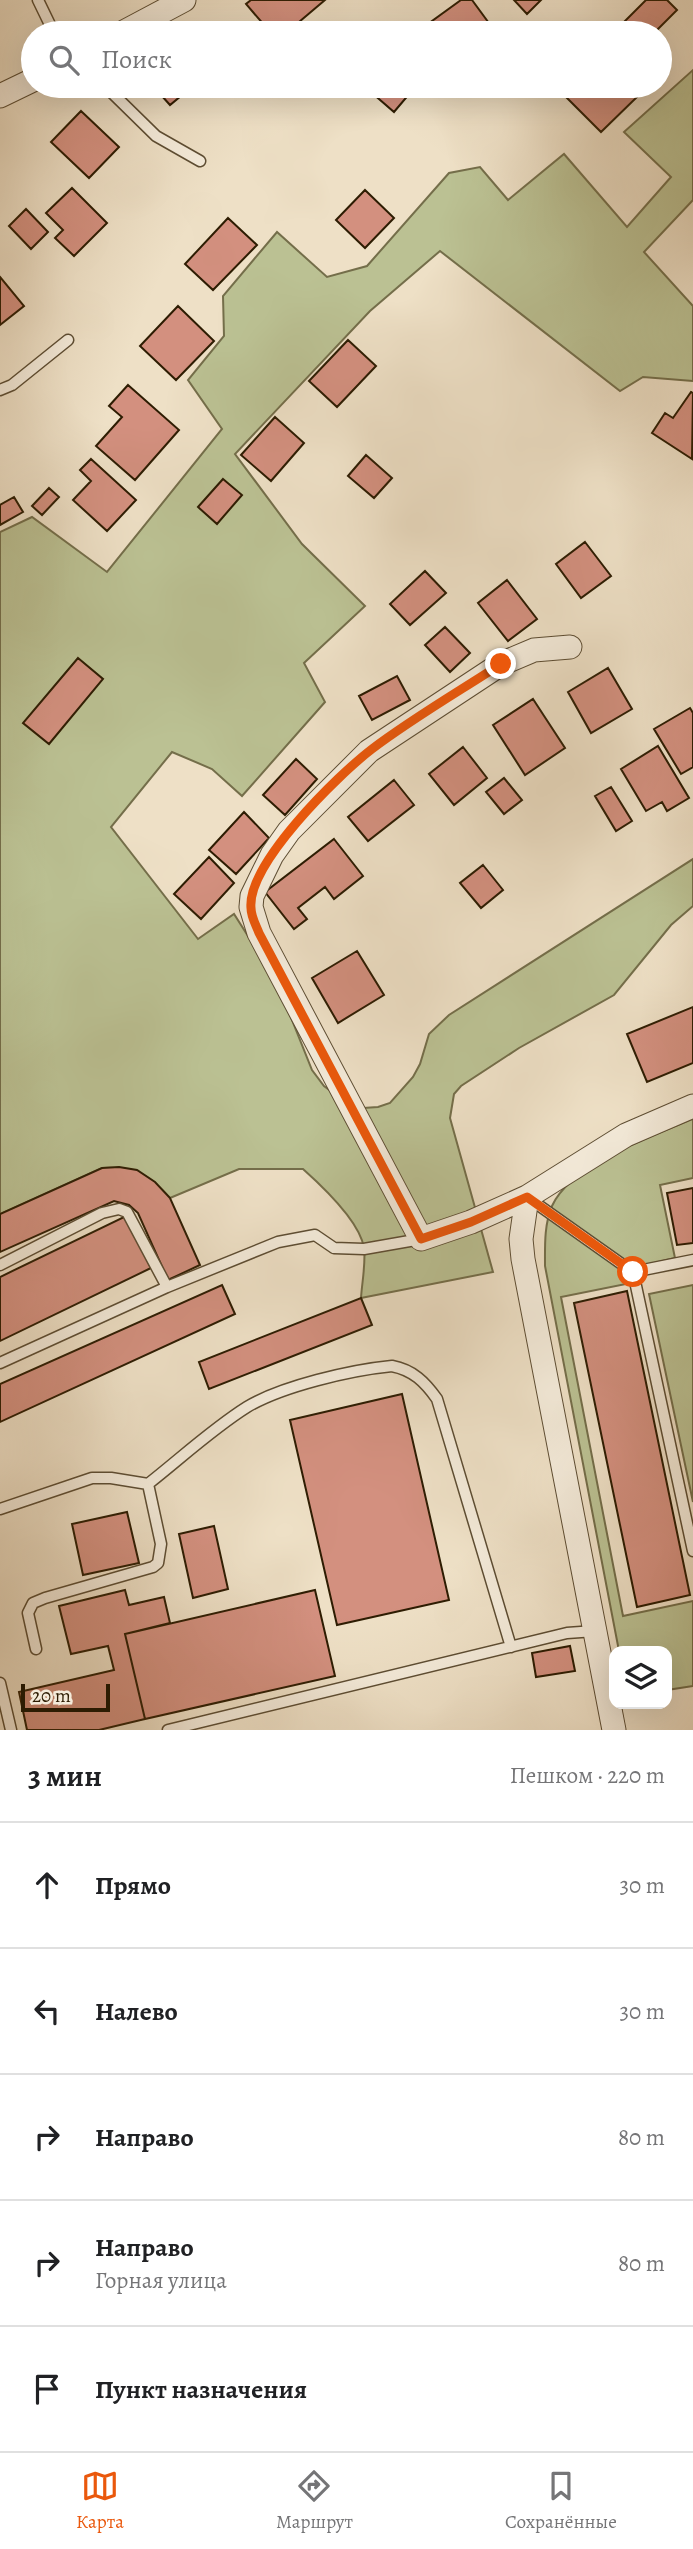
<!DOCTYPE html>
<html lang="ru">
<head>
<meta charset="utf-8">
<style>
	body { margin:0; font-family:Alegreya,serif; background:#f6f6f6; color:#202124 }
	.controls { position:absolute; right:21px; bottom:21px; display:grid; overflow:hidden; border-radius:14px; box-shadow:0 7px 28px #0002 }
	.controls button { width:63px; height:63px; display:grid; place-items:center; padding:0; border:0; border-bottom:2px solid #e0e0e0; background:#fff; color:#202124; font:35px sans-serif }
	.scale { position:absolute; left:21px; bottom:18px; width:89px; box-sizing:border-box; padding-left:7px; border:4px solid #2d1c02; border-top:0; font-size:19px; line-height:24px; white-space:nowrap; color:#2d1c02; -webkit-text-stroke:5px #f4ebda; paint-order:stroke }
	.stop { position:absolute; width:21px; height:21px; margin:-16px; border:5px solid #ea580c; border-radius:50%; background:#fff }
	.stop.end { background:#ea580c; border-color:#fff; box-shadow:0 2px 7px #0008 }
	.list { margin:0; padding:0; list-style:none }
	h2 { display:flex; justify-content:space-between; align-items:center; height:91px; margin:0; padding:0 28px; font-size:30px }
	h2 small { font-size:23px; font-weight:400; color:#757577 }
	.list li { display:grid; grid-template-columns:46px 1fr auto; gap:21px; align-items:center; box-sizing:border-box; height:126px; padding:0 28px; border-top:2px solid #e0e0e0 }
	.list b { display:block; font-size:26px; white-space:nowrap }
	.list p { margin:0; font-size:23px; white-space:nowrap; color:#757577 }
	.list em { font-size:23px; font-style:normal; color:#757577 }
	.icon { flex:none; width:38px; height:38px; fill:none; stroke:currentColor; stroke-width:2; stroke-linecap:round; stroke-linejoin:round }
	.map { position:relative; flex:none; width:693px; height:1730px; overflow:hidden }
	.search { position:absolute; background:#fff; box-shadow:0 7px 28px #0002; left:21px; right:21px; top:21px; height:77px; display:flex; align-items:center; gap:18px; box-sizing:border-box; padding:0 24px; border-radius:38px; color:#757577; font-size:26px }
	.sheet { height:721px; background:#fff }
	nav { display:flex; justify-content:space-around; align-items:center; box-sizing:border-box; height:98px; border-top:2px solid #e0e0e0; background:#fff; font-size:19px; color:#757577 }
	nav a { display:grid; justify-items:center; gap:4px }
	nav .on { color:#ea580c }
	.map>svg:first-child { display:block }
	.green { fill:#bbc193; stroke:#746e4a; stroke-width:2 }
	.building { fill:#d3907f; stroke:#2d1c02; stroke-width:2 }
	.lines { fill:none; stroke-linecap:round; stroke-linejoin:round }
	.service-casing { stroke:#5d4d33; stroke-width:13 }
	.minor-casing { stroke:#5d4d33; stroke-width:25 }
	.service { stroke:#f4ebda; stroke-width:10 }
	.minor { stroke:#f4ebda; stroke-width:23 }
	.route { stroke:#ea580c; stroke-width:9 }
</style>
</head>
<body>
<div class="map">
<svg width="693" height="1730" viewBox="0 0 693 1730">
	<rect width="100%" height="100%" fill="#eee0c6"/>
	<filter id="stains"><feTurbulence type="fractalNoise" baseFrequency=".00286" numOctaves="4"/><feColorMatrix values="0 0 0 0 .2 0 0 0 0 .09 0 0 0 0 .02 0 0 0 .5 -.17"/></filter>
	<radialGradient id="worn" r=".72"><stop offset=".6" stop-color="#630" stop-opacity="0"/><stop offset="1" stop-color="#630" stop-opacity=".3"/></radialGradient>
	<path class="green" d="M693,70V200L644,252L693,306V381L643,377L620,391L440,251L370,311L235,454L302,544L365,606L304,663L325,702L242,796L212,769L172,752L111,827L198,939L234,914L276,980L312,1070L324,1086L340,1098L363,1108L378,1107L390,1103L413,1077L420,1064L429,1034L449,1015L693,859V906L671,925L614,995L519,1048L461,1086L454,1094L450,1118L493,1272L361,1298C362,1282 366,1263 364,1248C360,1222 322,1186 303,1169H239L170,1198C148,1174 135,1166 102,1168L0,1214V532L32,517L107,572L222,429L188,380L224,336L223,296L277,232L327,277L367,266L449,173L480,167L508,200L564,154L627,227L671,177L624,132Z
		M693,1119V1178L660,1185L675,1258L624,1270L626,1284L561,1297L623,1616L693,1601V1686L667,1690V1651H619L545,1266C545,1246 544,1225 552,1206C571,1164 652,1136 693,1119Z
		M693,1285V1502L649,1294Z"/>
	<path class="building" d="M251,0H325L286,33H271L246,4Z
		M461,0H472L494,30L490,33H424L421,29Z
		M514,0H541L527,14Z
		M646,0H667L677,10L654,33H635L624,22Z
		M153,86H193L170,105Z
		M364,86H416L394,112Z
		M574,86H628L638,96L601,132L564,95Z
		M81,111L119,147L89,178L51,142Z
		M72,188L107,223L74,256L55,238L63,230L46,213Z
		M365,190L394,218L365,248L336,220Z
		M26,209L48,232L31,249L9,226Z
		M228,218L257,245L213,290L185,264Z
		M0,277L24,306L0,325Z
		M178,306L214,341L176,380L140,346Z
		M348,340L376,366L337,407L309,381Z
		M128,385L179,430L135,480L96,446L122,417L109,406Z
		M691,392L693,393L692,459L652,433L665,413L673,418Z
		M275,417L304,443L271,481L241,455Z
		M366,455L392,478L374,498L348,476Z
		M91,459L136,500L107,531L73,500L91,481L80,470Z
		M223,479L242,495L217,524L198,507Z
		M49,488L59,497L42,515L32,506Z
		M14,497L23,512L0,525V505Z
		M585,542L611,576L581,598L556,564Z
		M425,571L446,593L410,625L390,604Z
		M507,580L537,619L508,641L478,603Z
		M445,627L470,653L450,672L425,645Z
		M78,658L103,679L49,744L23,723Z
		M608,668L632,709L591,733L568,692Z
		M397,676L410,700L372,720L359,696Z
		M533,699L565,748L525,775L493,725Z
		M690,708L693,713V767L681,774L654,729Z
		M658,746L689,798L667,811L662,802L646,811L621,769Z
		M463,747L487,778L454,805L429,774Z
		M296,759L317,779L285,815L263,795Z
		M504,778L522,800L504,814L486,792Z
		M394,780L414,805L368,841L348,817Z
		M611,787L632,821L616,831L595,796Z
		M244,812L269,838L236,874L209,850Z
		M334,839L363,876L334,899L325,887L298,908L307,919L294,929L265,892Z
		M209,857L234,883L201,919L174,894Z
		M483,865L503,890L481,908L460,883Z
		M357,951L384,995L338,1023L312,978Z
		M693,1007V1063L647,1082L627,1034Z
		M119,1167L137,1170L155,1182L170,1198L200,1265L168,1280L138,1213L129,1205L114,1201L0,1252V1214L102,1168Z
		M693,1188V1243L677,1245L667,1193Z
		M126,1216L151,1268L0,1341V1277Z
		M222,1285L235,1314L0,1422V1384Z
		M627,1291L690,1595L637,1607L574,1303Z
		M361,1298L372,1325L209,1389L199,1362Z
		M402,1394L449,1600L337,1625L290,1420Z
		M127,1512L139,1563L83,1575L72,1524Z
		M214,1526L228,1589L193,1598L179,1534Z
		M125,1590L129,1605L164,1597L170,1623L125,1634L145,1719L99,1730H27L19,1692L114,1670L108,1646L71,1654L59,1606Z
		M315,1590L335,1676L145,1719L125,1634Z
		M570,1646L575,1671L536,1677L532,1653Z"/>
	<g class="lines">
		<g class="service-casing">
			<path id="service" d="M38,0L54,33
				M105,86L156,136L200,161
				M0,390L12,385L68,340
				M527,1197L633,1272L693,1551
				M0,1265L102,1213L119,1209L127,1212L167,1287
				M633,1272L693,1260
				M0,1363L167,1287L278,1242L315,1235L334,1248L364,1249L421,1239
				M0,1509L92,1478H111L148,1484
				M36,1649L28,1613L33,1603L45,1598L153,1567L158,1563L161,1544L148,1484C180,1459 212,1429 247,1407C282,1386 351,1370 392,1366C413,1370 425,1382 437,1399L511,1647
				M0,1683L11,1730
				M168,1730L567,1633L595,1631"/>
		</g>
		<g class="minor-casing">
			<path id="minor" d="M122,33L184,0
				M0,96L33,80
				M527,1197L471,1222L421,1239L259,933L251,907L252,896L272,855L289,831L369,751L501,664L534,650L570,647
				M614,1730L523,1259L521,1239L527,1197L626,1135L693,1106"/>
		</g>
		<use href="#service" class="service"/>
		<use href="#minor" class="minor"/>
	</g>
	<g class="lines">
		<path class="route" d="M501,664C458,692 413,718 372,749C338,775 247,864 251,908C251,917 256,925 259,933L421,1239L471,1222L527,1197L633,1272"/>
	</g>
	<rect width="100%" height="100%" filter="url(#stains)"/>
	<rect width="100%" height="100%" fill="url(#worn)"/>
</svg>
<div class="controls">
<button><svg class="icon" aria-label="layers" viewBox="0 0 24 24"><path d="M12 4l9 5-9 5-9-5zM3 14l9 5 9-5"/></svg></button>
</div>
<div class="scale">20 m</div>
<div class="stop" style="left:633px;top:1272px"></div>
<div class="stop end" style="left:501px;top:664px"></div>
<div class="search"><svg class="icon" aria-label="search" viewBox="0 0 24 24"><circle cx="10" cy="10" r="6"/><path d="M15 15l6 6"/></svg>Поиск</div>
</div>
<section class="sheet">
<h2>3 мин<small>Пешком · 220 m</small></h2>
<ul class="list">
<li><svg class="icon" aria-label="ahead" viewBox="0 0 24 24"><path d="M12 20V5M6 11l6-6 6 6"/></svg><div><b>Прямо</b></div><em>30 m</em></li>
<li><svg class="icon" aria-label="left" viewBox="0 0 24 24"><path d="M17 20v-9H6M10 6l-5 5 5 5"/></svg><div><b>Налево</b></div><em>30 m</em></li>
<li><svg class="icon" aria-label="right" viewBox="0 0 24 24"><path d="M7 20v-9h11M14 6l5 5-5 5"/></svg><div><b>Направо</b></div><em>80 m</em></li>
<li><svg class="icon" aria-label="right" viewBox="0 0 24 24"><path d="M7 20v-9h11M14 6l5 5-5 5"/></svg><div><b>Направо</b><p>Горная улица</p></div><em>80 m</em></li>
<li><svg class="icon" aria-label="arrive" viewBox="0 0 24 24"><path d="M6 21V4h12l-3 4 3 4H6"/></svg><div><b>Пункт назначения</b></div></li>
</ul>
</section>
<nav>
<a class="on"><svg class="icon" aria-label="map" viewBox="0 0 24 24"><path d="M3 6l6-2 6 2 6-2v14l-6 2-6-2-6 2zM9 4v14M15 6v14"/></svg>Карта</a>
<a><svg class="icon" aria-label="directions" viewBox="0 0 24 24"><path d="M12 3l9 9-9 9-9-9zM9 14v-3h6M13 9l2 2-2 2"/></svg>Маршрут</a>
<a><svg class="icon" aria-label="saved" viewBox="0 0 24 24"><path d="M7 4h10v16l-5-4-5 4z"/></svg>Сохранённые</a>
</nav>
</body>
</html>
